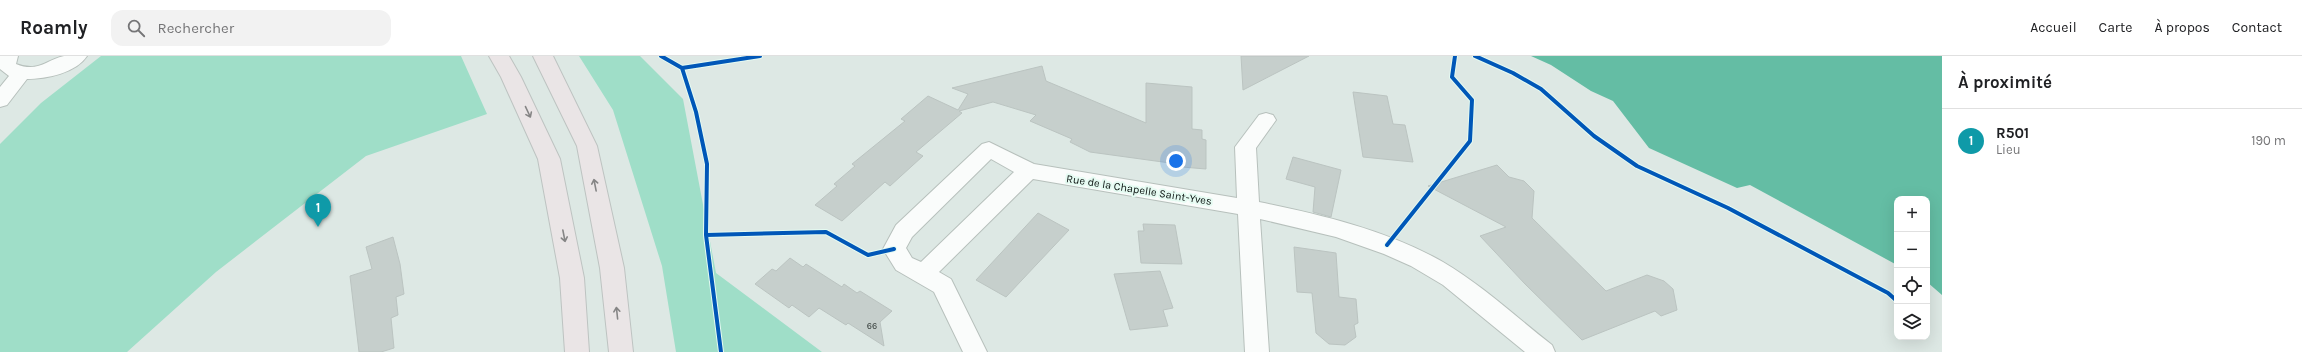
<!DOCTYPE html>
<html lang="fr">
<head>
<meta charset="utf-8">
<style>
	body { margin:0; font-family:Karla,sans-serif; background:#f2f2f2; color:#202124 }
	.controls { position:absolute; right:12px; bottom:12px; display:grid; overflow:hidden; border-radius:8px; box-shadow:0 4px 16px #0002 }
	.controls button { width:36px; height:36px; display:grid; place-items:center; padding:0; border:0; border-bottom:1px solid #e0e0e0; background:#fff; color:#202124; font:20px sans-serif }
	.you { position:absolute; left:1176px; top:105px; width:14px; height:14px; margin:-10px; border:3px solid #fff; border-radius:50%; background:#1a73e8; box-shadow:0 0 0 6px #1a73e833 }
	.badge { display:grid; place-items:center; width:26px; height:26px; border-radius:50%; background:#0b8043; color:#fff; font-size:13px; font-weight:700 }
	.pin { position:absolute; translate:-50% -33px; filter:drop-shadow(0 1px 2px #0008) }
	.pin::after { content:''; position:absolute; top:21px; width:14px; height:12px; background:inherit; clip-path:polygon(0 0,100% 0,50% 100%) }
	.list { margin:0; padding:0; list-style:none }
	h2 { display:flex; justify-content:space-between; align-items:center; height:52px; margin:0; padding:0 16px; font-size:17px }
	h2 small { font-size:13px; font-weight:400; color:#757577 }
	.list li { display:grid; grid-template-columns:26px 1fr auto; gap:12px; align-items:center; box-sizing:border-box; height:64px; padding:0 16px; border-top:1px solid #e0e0e0 }
	.list b { display:block; font-size:15px; white-space:nowrap }
	.list p { margin:0; font-size:13px; white-space:nowrap; color:#757577 }
	.list em { font-size:13px; font-style:normal; color:#757577 }
	.icon { flex:none; width:22px; height:22px; fill:none; stroke:currentColor; stroke-width:2; stroke-linecap:round; stroke-linejoin:round }
	.map { position:relative; flex:none; width:1942px; height:296px; overflow:hidden }
	header { display:flex; align-items:center; gap:24px; box-sizing:border-box; height:56px; padding:0 20px; background:#fff; border-bottom:1px solid #e0e0e0 }
	header strong { font-size:19px }
	nav { display:flex; gap:22px; margin-inline-start:auto; font-size:14px }
	.search { width:280px; height:36px; background:#f2f2f2; display:flex; align-items:center; gap:10px; box-sizing:border-box; padding:0 14px; border-radius:12px; color:#757577; font-size:15px }
	main { display:flex }
	aside { flex:1; background:#fff }
	.map>svg:first-child { display:block }
	.green { fill:#9fdec8 }
	.water { fill:#64bda4 }
	.building { fill:#c6cfcc; stroke:#bbc4c1 }
	.lines { fill:none; stroke-linecap:round; stroke-linejoin:round }
	.minor-casing { stroke:#b7c0bc; stroke-width:2 }
	.primary-casing { stroke:#bdc3c1; stroke-width:2 }
	.minor { fill:#fafcfb; fill-rule:evenodd }
	.primary { fill:#eae5e6; fill-rule:evenodd }
	.cycleway-casing { stroke:#e5fbf2; stroke-width:6 }
	.cycleway { stroke:#0057b8; stroke-width:4 }
	.oneway { stroke:#858585 }
	.labels { text-anchor:middle; dominant-baseline:central; stroke-width:4; stroke-linejoin:round; paint-order:stroke }
	.number-label { font-size:9px; fill:#39413e }
	.street-label { font-size:11px; fill:#09100e; stroke:#e5fbf2 }
</style>
</head>
<body>
<header>
<strong>Roamly</strong>
<div class="search"><svg class="icon" aria-label="search" viewBox="0 0 24 24"><circle cx="10" cy="10" r="6"/><path d="M15 15l6 6"/></svg>Rechercher</div>
<nav><a>Accueil</a><a>Carte</a><a>À propos</a><a>Contact</a></nav>
</header>
<main>
<div class="map">
<svg width="1942" height="296" viewBox="0 0 1942 296">
	<rect width="100%" height="100%" fill="#dde8e4"/>
	<path class="green" d="M101,0H461L487,58L366,100L216,216L127,296H0V88L41,47Z
		M579,0H640L683,43L716,217L822,296H676L662,210L613,54Z"/>
	<path class="water" d="M1531,0H1942V239L1927,226V143H1897V209L1750,129L1737,132L1649,92L1613,45L1591,35L1551,9Z"/>
	<path class="building" d="M1241,0H1309L1243,34Z
		M1042,10L1046,25L1146,67V27L1192,31V73L1202,74V83L1206,84V113L1170,110V107L1090,96L1070,86L1072,83L1030,65L1036,59L993,46L959,55L962,57L916,96L923,100L890,130L885,126L842,165L815,149L837,130L834,128L855,110L852,108L905,65L901,63L928,40L958,54L968,38L952,32Z
		M1353,36L1387,40L1393,68L1405,69L1413,106L1363,101Z
		M1293,101L1341,114L1331,161L1313,156L1315,131L1286,123Z
		M1497,109L1509,121L1524,125L1534,135L1532,162L1606,235L1647,219L1664,225L1673,233L1677,254L1661,260L1655,255L1582,284L1525,228L1480,180L1506,171L1428,130Z
		M1038,157L1069,174L1006,241L976,224Z
		M1143,168L1175,169L1182,208L1141,207L1138,175H1144Z
		M393,181L400,208L404,238L396,241L398,259L391,262L394,292L381,296H359L350,220L372,213L366,191Z
		M1294,191L1336,197L1339,241L1356,243L1358,267L1354,269L1356,281L1345,289L1329,288L1316,277L1312,237L1297,236Z
		M790,202L803,211L806,208L842,231L844,228L857,237L860,235L892,255L880,266L884,290L848,267L846,269L819,252L809,261L792,249L789,252L755,228L772,213L776,215Z
		M1160,215L1173,252L1163,254L1168,270L1130,274L1114,218Z"/>
	<g class="lines">
		<g class="minor-casing">
			<path id="minor" d="M0,0H18L16,8C38,17 46,4 64,0C71,0 80,0 87,0C76,17 46,23 27,23L7,49L0,51V31L9,20L0,13Z
				M1266,57L1273,59L1276,64L1256,92L1259,146C1322,159 1387,174 1443,206C1482,229 1516,261 1552,289L1555,296H1525L1443,229L1411,210L1384,198L1336,181L1260,163L1269,296H1245L1238,158L1033,123L939,216L951,223L987,296H963L934,236L896,214L883,193L896,169L982,88L989,86L1034,108L1237,142L1235,91L1259,59ZM991,103L1014,116L921,206L912,202L906,192L912,181Z"/>
		</g>
		<g class="primary-casing">
			<path id="primary" d="M489,0H509L521,21L560,103L584,222L589,296H565L560,222L538,103L501,21Z
				M533,0H553L597,90L624,212L633,296H609L600,212L577,90Z"/>
		</g>
		<use href="#minor" class="minor"/>
		<use href="#primary" class="primary"/>
		<g class="cycleway-casing">
			<path id="cycleway" d="M661,0L682,12L760,0
				M1475,0L1513,17L1541,33L1594,80L1637,110L1728,152L1888,237L1897,245
				M682,12L696,56L707,108L706,179L721,296
				M706,179L826,176L868,199L894,193
				M1387,189L1470,85L1472,44L1452,21L1455,0"/>
		</g>
		<use href="#cycleway" class="cycleway"/>
	</g>
	<defs><path id="oneway-shaft" d="M-6 0H5M1.5-3L5.5 0L1.5 3" fill="none" stroke-width="1.6" stroke-linecap="round" stroke-linejoin="round"/></defs>
	<g class="oneway">
		<use href="#oneway-shaft" transform="translate(528 56) rotate(65)"/>
		<use href="#oneway-shaft" transform="translate(595 129) rotate(-101)"/>
		<use href="#oneway-shaft" transform="translate(564 180) rotate(79)"/>
		<use href="#oneway-shaft" transform="translate(617 257) rotate(-96)"/>
	</g>
	<g class="labels">
		<g class="number-label">
			<text x="872" y="270">66</text>
		</g>
		<g class="street-label">
			<text transform="translate(1139 134) rotate(9)">Rue de la Chapelle Saint-Yves</text>
		</g>
	</g>
</svg>
<div class="controls">
<button>+</button>
<button>−</button>
<button><svg class="icon" aria-label="locate" viewBox="0 0 24 24"><circle cx="12" cy="12" r="6"/><path d="M12 2v4M12 18v4M2 12h4M18 12h4"/></svg></button>
<button><svg class="icon" aria-label="layers" viewBox="0 0 24 24"><path d="M12 4l9 5-9 5-9-5zM3 14l9 5 9-5"/></svg></button>
</div>
<div class="you"></div>
<div class="pin badge" style="left:318px;top:171px;background:#0f9aa8">1</div>
</div>
<aside>
<h2>À proximité<small></small></h2>
<ul class="list">
<li><span class="badge" style="background:#0f9aa8">1</span><div><b>R501</b><p>Lieu</p></div><em>190 m</em></li>
</ul>
</aside>
</main>
</body>
</html>
